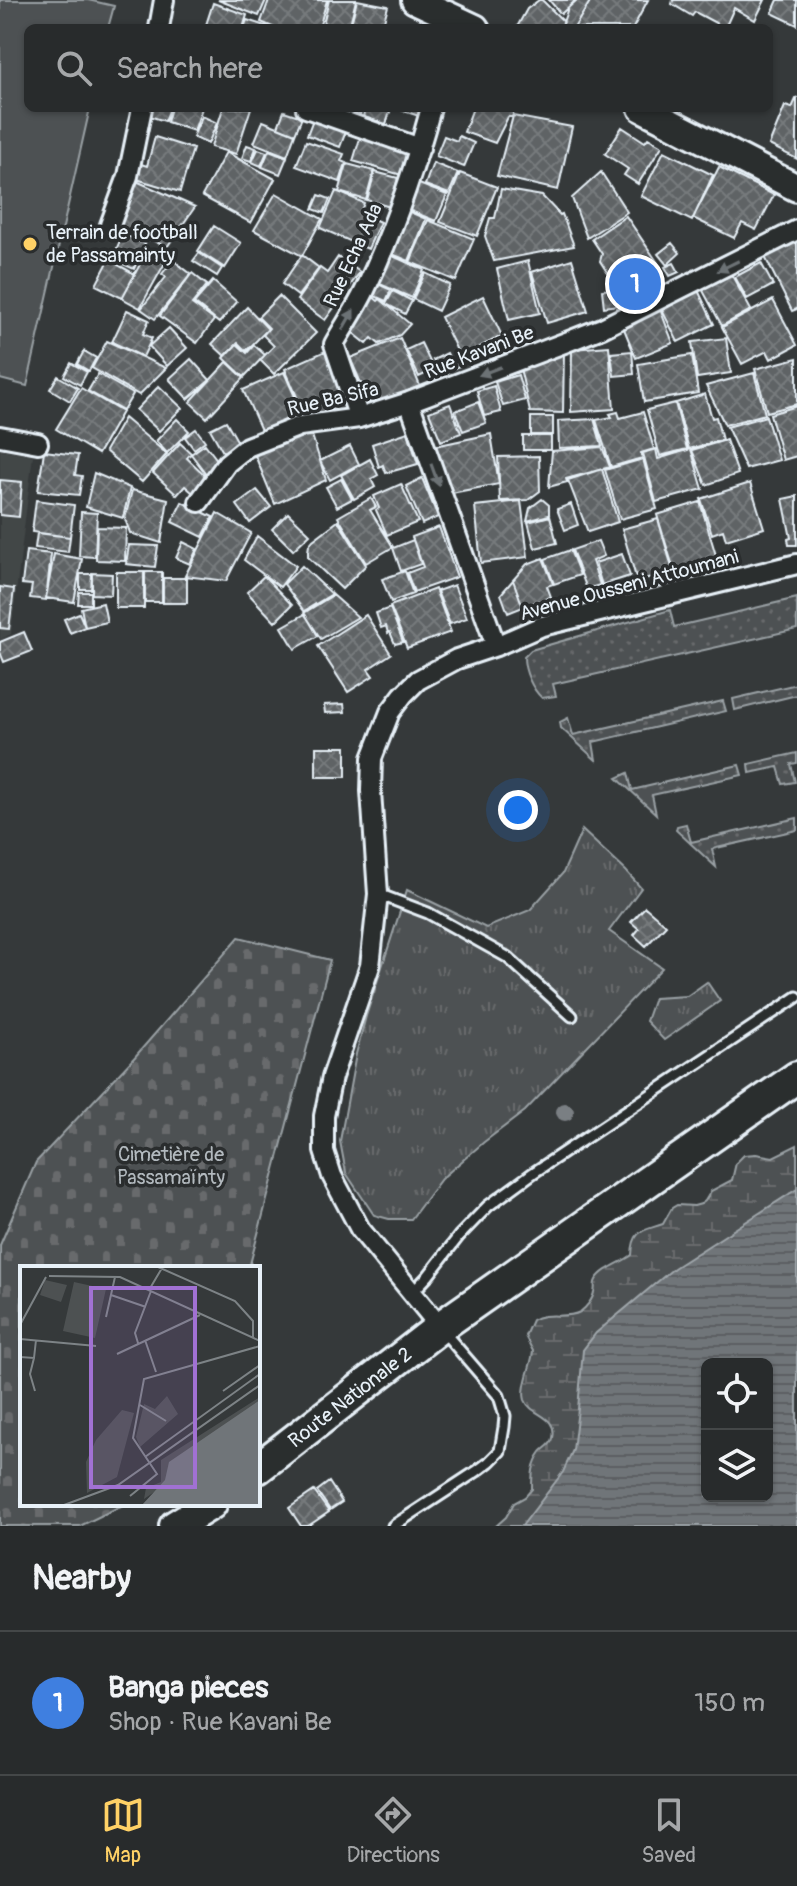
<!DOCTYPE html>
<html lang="en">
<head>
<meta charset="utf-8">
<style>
	body { margin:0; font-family:Pangolin,sans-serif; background:#343738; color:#f1f3f6 }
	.controls { position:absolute; right:24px; bottom:24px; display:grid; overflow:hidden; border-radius:12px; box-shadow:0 2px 6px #0004 }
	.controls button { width:72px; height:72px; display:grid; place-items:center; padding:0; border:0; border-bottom:2px solid #444748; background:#282b2c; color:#f1f3f6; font:40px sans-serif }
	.you { position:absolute; left:518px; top:810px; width:28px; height:28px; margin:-20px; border:6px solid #fff; border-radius:50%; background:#1a73e8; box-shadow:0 0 0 12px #1a73e833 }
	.badge { display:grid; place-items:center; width:52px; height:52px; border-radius:50%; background:#ffd166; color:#fff; font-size:26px; font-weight:700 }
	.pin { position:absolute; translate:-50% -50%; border:4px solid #fff; box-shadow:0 2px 8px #0006 }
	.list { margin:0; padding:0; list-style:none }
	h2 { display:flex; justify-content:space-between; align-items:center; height:104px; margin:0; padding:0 32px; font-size:34px }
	h2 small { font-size:26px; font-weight:400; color:#a5a7a9 }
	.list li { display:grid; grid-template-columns:52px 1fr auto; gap:24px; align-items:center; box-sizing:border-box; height:144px; padding:0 32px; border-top:2px solid #444748 }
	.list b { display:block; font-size:30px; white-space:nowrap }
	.list p { margin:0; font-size:26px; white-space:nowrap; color:#a5a7a9 }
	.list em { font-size:26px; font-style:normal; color:#a5a7a9 }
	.icon { flex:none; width:44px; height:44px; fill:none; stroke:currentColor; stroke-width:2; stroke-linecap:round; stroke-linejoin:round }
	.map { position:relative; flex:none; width:797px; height:1526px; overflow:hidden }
	.search { position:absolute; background:#282b2c; box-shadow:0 2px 6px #0004; left:24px; right:24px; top:24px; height:88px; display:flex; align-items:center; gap:20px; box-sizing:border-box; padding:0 28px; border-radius:12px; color:#a5a7a9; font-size:30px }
	.sheet { height:248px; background:#282b2c }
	nav { display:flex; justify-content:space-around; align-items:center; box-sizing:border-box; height:112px; border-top:2px solid #444748; background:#282b2c; font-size:22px; color:#a5a7a9 }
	nav a { display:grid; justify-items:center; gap:4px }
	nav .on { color:#ffd166 }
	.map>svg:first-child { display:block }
	.built { fill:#424647 }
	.grass { fill:url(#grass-dots); stroke:#9aa1a5; stroke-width:2 }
	.wetland { fill:url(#wetland-marsh); stroke:#9aa1a5; stroke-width:2; fill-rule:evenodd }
	.cemetery { fill:url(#cemetery-stones); stroke:#9aa1a5; stroke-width:2 }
	.park { fill:url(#park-tufts); stroke:#9aa1a5; stroke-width:2 }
	.garden { fill:#4d5152; stroke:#9aa1a5; stroke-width:2 }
	.water { fill:url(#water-rules); stroke:#a0a7ac; stroke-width:2; fill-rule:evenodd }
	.building { fill:url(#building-cross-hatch); stroke:#e8f1f8; stroke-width:2 }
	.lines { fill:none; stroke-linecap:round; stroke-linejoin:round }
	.lane-casing { stroke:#e8f1f8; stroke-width:15 }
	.street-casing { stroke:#e8f1f8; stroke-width:24 }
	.secondary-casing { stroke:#e8f1f8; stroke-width:32 }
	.primary-casing { stroke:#e8f1f8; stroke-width:36 }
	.lane { stroke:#2a2d2e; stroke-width:9 }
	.street { stroke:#2a2d2e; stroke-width:18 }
	.secondary { stroke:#2a2d2e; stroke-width:26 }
	.primary { stroke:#2a2d2e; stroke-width:30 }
	.tree { fill:#7a7f83 }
	.oneway { fill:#6c7275 }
	.poi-dot { fill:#ffd166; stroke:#2a2d2e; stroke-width:3 }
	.labels { text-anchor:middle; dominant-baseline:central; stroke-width:7; stroke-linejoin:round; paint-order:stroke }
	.poi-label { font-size:20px; fill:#e8f1f8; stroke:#2a2d2e; text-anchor:start }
	.street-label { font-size:20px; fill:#e8f1f8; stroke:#2a2d2e }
	.park-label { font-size:20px; fill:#b2b9be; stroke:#2a2d2e }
	.inset-road { fill:none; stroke:#7d8386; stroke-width:2 }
	.view { fill:#a171d3; fill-opacity:0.15; stroke:#a171d3; stroke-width:4 }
	.inset-edge { fill:none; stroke:#e8f1f8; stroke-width:4 }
</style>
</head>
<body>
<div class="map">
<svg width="797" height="1526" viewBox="0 0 797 1526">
	<defs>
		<pattern id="grass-dots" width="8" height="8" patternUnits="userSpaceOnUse" patternTransform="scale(2)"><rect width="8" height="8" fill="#4d5152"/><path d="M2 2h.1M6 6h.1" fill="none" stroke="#676a6c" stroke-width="1.8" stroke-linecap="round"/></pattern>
		<pattern id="wetland-marsh" width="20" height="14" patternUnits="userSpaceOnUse" patternTransform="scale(2)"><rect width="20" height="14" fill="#4d5152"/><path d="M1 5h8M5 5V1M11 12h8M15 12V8" fill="none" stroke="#676a6c"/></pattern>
		<pattern id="cemetery-stones" width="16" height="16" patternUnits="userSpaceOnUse" patternTransform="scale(2)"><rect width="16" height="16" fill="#4d5152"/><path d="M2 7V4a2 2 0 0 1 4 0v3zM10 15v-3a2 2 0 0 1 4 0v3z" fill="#676a6c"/></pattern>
		<pattern id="park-tufts" width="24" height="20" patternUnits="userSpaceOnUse" patternTransform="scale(2)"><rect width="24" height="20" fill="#4d5152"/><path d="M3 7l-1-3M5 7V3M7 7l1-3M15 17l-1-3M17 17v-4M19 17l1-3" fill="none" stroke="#676a6c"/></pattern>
		<pattern id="water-rules" width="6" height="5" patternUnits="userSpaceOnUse" patternTransform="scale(2)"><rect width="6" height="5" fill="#707579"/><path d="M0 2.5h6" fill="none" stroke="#5b5e62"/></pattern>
		<pattern id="building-cross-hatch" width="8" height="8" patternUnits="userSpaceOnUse" patternTransform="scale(2)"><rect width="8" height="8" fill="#5f6365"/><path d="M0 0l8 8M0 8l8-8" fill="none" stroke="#767a7c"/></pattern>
	</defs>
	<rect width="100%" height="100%" fill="#35393a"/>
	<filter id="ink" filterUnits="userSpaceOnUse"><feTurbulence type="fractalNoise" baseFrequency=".0125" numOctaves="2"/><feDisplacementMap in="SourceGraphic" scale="16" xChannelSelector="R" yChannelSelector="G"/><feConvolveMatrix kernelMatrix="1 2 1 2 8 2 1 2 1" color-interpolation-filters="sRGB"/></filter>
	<g filter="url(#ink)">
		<path class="built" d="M0,449L33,455L11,634L0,640Z"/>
		<path class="grass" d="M797,598V629L553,684L556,696L542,698C532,689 524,671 524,657L531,650L670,610L674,627Z
			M797,684V695L735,710L733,699Z
			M723,701L726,711L593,742L596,760L561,728L560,722L568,718L573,735Z
			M797,753V763L791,764L795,782L783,784L778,767L750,773L749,764Z
			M739,765L742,775L652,795L656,814L617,778L628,773L632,790Z
			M797,818V830L712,849L716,867L676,830L677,826L686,824L691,842Z"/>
		<path class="wetland" d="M797,1145V1515L739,1526H496L506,1517L514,1503L525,1497L532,1489C532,1475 532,1464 541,1452C544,1448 552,1445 553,1438C558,1415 531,1416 525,1400C521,1387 532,1365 533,1351L525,1336L532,1320C547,1311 565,1320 580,1312C586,1308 593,1299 594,1292C596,1286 593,1285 596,1280C603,1268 622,1263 632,1255C633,1229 643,1231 663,1224L672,1208L677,1205L694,1206L701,1204L705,1201L711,1191L732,1180L736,1163L744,1155L756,1154L773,1157ZM707,1364H767V1496H707Z"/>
		<path class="cemetery" d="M239,937L330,960L249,1268H22V1504H125L80,1526H0V1245L36,1162L133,1059Z"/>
		<path class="park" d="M582,830L626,871L641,888L609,931L662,968L525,1111L484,1142L441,1179L411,1219H389L374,1215L346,1173L340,1141L356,1054L366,1016L407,890L486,928L530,910L563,873Z
			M707,982L720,1001L664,1040L646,1021L654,998L687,996Z"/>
		<path class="garden" d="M0,0H88L114,6L108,28H28V108H90L27,386L0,379Z"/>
		<path class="water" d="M797,1189V1526H522L563,1472L573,1450L578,1409L583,1350L596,1333L674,1268ZM707,1364H767V1496H707Z"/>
		<path class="building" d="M218,0H266L259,16Z
			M269,0H327L319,28H275L261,22Z
			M329,0H356L349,28H322Z
			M357,0L388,6L382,28H350Z
			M539,0H542L564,22L561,28L517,27L527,9Z
			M549,0H576L561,14Z
			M577,0H591L574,28H561L568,8Z
			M591,0H648L633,28H574Z
			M673,0H765L755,20L734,8L725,28L695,12L692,16L672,4Z
			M778,0H797V25L772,13Z
			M213,3L247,15L243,28H205Z
			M247,20L271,28H244Z
			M797,97V159L769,145L785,106L792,108Z
			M148,108H170L165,121L146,115Z
			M171,108H202L194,131L167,122Z
			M223,108H251L236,154L211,147Z
			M336,108H362L360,115L336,110Z
			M365,108H376L390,112L386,124L363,117Z
			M395,108H422L419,116Z
			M473,108H515L512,117H508L495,143L464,132Z
			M284,111L302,117L295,134L278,127Z
			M315,114L348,126L340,147L307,135Z
			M202,116L217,123L208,144L193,137Z
			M513,116L572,127L558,190L497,176Z
			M263,121L295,134L287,156L254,143Z
			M622,127L645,142L648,138L662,146L638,184L624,175L628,169L605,154Z
			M362,132L413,147L405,176L353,161Z
			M444,136L457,141L459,136L474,143L464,167L436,156Z
			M155,137L193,149L180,192L133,178L138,163L147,166Z
			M306,141L344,154L341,161L346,163L340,182L296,166Z
			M247,145L256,148L251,161L242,158Z
			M258,149L267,152L261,166L252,162Z
			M269,150L287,157L280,174L262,167Z
			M664,151L713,175L692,221L641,196Z
			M226,152L275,179L251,223L202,196Z
			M433,163L458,173L449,194L425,185Z
			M347,164L374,171L366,200L339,192Z
			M719,167L774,195L756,230L742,223L734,238L693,218Z
			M375,172L398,178L390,207L367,200Z
			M601,172L627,212L587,238L572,198Z
			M460,173L497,187L477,236L440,222Z
			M134,180L195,207L167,247L114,223Z
			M414,182L447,195L436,221L403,208Z
			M501,189L542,196L560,215L562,214L574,246L494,261L485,236L490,218H495Z
			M336,191L364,203L360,213L380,222L368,249L320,228Z
			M276,193L322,219L302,256L254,230Z
			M319,195L330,199L324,213L313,209Z
			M403,209L426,219L409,261L385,251Z
			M626,216L660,266L620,292L600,261L602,254L592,239Z
			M428,220L474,239L456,281L410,262Z
			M214,226L241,243L225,268L198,251Z
			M123,234L145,244L134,269L112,259Z
			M797,240V309L792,311L763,253L784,242L786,246Z
			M672,243L680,253L667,265L658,254Z
			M146,253L165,263L140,308L122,298Z
			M199,253L222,268L217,276L193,261Z
			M386,253L424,270L412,298L373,281Z
			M302,255L319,268L298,296L282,284Z
			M338,257L360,272L325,320L297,300L320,268L327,273Z
			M572,259L588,311L547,323L532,272Z
			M109,260L135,274L122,298L96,285Z
			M173,260L191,274L155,319L141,309L166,277L162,274Z
			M528,261L540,313L509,320L497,269Z
			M674,263L679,272L670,276L665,267Z
			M761,263L773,285L747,299L735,277Z
			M730,272L751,310L722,326L701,287Z
			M192,273L207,285L192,304L214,320L197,343L160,316Z
			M425,273L450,285L438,311L413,299Z
			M213,281L237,302L219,323L194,303Z
			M376,283L391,290L386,301L370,294Z
			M618,288L620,305L604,307L602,290Z
			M697,288L714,324L678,342L660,306Z
			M393,291L412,301L405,314L386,304Z
			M279,296L316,333L274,374L260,360L274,346L263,335L269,328L258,317Z
			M372,296L378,301L380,299L410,324L400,335L379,344L372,338L367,344L346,327Z
			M483,296L502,336L460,357L441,317Z
			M773,300L797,345L771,359L767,351L742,364L722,327Z
			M247,307L268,329L246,351L238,343L225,356L212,344Z
			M660,309L673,343L636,358L622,324Z
			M127,310L149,320L143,334L152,338L143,357L112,342Z
			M169,328L187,348L167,366L149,346Z
			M400,338L420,386L371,406L350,358Z
			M726,338L731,373L697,378L692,342Z
			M107,341L166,368L139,395L92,368Z
			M421,343L434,370L419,377L406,350Z
			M237,344L247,353L254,345L265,355L244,377L224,358Z
			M609,346L614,409L571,412L572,349Z
			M330,349L352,400L307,420L285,369Z
			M564,350L563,413L530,412L519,364Z
			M84,351L96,358L89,371L77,364Z
			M632,351L634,374L614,376L611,353Z
			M447,353L451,362L458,358L461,365L441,375L433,360Z
			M692,355L698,393L644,402L638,364Z
			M797,358V404L767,412L755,369Z
			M191,359L210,380L188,399L169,379Z
			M227,362L244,378L207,418L190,402Z
			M71,363L87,372L80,385L64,376Z
			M284,372L305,419L264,437L243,390Z
			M754,373L765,414L725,425L706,386Z
			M98,374L133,394L123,411L88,391Z
			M518,375L525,400L503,406L495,382Z
			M58,376L78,388L70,401L50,389Z
			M159,386L182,408L159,431L136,410Z
			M494,386L501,412L484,416L477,391Z
			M81,388L122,412L98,454L56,429Z
			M705,394L712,418L716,417L722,440L689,449L676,403Z
			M478,402L486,423L463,431L455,411Z
			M675,403L687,449L660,456L647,410Z
			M450,404L461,433L441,441L429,412Z
			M797,406V456L783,460L770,414Z
			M618,412L620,418L643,412L654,449L641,453L642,458L611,467L596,420L612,417L610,414Z
			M766,416L779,460L746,469L727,427Z
			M531,417H553V435H531Z
			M124,418L167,454L142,482L105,451Z
			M177,419L189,431L167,453L156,441Z
			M594,419L602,446L559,448L558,421Z
			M226,421L239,444L223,452L210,429Z
			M196,429L205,441L194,449L185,437Z
			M310,429L326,480L275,504L254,453Z
			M408,432L418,464L386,473L383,465L379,467L372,444Z
			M491,434L499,484L451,493L435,446Z
			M523,436H551V450H523Z
			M726,440L738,474L706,485L692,450Z
			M180,443L191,453L187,458L208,478L193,493L185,486L177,495L153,473Z
			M205,444L221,465L207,475L191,454Z
			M350,446L359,464L330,480L320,461Z
			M602,447L610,467L566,479L567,482L549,487L552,451Z
			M656,449L658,459L691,449L703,489L656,502L643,453Z
			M44,451L78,455L75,475L82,476L79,495L38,491Z
			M539,456L540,491L528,500L500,501L498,457Z
			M370,459L378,475L371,479L375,487L354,499L341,475Z
			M643,459L657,509L620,519L605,470Z
			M602,469L618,522L588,532L568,480Z
			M94,473L130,488L123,518L86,507Z
			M422,478L438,517L422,524L406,486Z
			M341,479L352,499L337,507L326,487Z
			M0,480L22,482L19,517L0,515Z
			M750,483L764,528L726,540L723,530L712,534L701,499Z
			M401,484L418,522L387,535L376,510L379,508L374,496Z
			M132,490L168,499L161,543L130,533L125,519Z
			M257,490L271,507L250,523L237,505Z
			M797,496V545H789L788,539L791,538L783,499Z
			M371,498L376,507L370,510L393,547L366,563L338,517Z
			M542,499L549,505V515L527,521L530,508Z
			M36,500L74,505L70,537L32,532Z
			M521,501L528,557L481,563L475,506Z
			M182,502L213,517L203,537L172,522Z
			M700,502L718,562L685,572L684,567L674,570L657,515Z
			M571,504L578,525L565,530L557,509Z
			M81,512L97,513L95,557L79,556Z
			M217,513L251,533L226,581L185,576Z
			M288,513L310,534L293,550L272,529Z
			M550,516L557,543L535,548L528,522Z
			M658,519L673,571L637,581L622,529Z
			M338,521L366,565L342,589L308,557V551L309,545L313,540Z
			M97,527L126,528L125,561L96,560Z
			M439,527L457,577L414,592L407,573L423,567L412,537Z
			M37,533L70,537L68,552L35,548Z
			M257,536L296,566L280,587L244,560Z
			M413,540L421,564L401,571L393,548Z
			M598,541L604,556L592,561L600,585L587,589L572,550Z
			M183,542L197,549L190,564L176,558Z
			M129,545L158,546L155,567L126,564Z
			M570,550L580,575L554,584L545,559Z
			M26,551L51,554L46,600L30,598L32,585L22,584Z
			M54,554L82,559L74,602L46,598Z
			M622,554L630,576L602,585L595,563Z
			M543,558L553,584L547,586L551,597L523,607L513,580L527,564Z
			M302,566L332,594L304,611L284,584Z
			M405,571L413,594L391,602L382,579Z
			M116,572H144V608H116Z
			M145,572H162V602H145Z
			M92,573L112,574L111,595L92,594Z
			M80,574H92L91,589H80Z
			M264,576L292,605L275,622L247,592Z
			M163,578H187V603H163Z
			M513,580L523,607L508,613L501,594Z
			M454,585L467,618L450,624L437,591Z
			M0,587L14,589L9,629L0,628Z
			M435,589L451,632L407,648L390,606Z
			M79,592H91V604H78Z
			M333,595L358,617L321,639L304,613Z
			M103,603L107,622L85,627L81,608Z
			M390,608L403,642L395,644L390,632L388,633L386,626L381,628L376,613Z
			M79,613L85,627L70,633L64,619Z
			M305,614L318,636L295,649L282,627Z
			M366,615L391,654L368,669L373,676L348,692L318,646Z
			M24,632L32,651L4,662L0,652V642Z
			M344,704L345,712L325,713L324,705Z
			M316,747H346V777H316Z
			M645,907L666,925L646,946L634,935L639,929L631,922Z
			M329,1482L342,1502L330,1510L317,1491Z
			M314,1491L329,1512L308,1526H301L289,1508Z"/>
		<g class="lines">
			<g class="lane-casing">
				<path id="lane" d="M378,894L428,913L507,957L572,1016
					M412,1293L428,1276L459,1236L488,1206L533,1173L797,997
					M393,1526L477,1471L489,1462L500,1451L504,1427L505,1416L499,1396L442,1330"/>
			</g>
			<g class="street-casing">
				<path id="street" d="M159,28L164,0
					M306,108L420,148
					M110,225L128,176L142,108
					M409,402L496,646
					M359,418L334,344C344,326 356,309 365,290C393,232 414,170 431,108
					M0,436L38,443
					M199,502L227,463L247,447L300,426L359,418L409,402L564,343L602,328L797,230
					M440,1327L360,1229L332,1176L324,1151V1116L332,1077L370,966L378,894L371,791L372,758L390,712L403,695L418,680L457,659L496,646L542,626L797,564"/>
			</g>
			<g class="secondary-casing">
				<path id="secondary" d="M415,0L475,28
					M642,108L797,188"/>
			</g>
			<g class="primary-casing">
				<g id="primary">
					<path id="s1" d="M258,1468L440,1327L797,1077"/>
					<path d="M175,1526L211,1504"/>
				</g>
			</g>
			<use href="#lane" class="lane"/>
			<use href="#street" class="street"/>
			<use href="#secondary" class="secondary"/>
			<use href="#primary" class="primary"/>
		</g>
		<circle class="tree" cx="565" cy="1112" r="9"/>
		<defs><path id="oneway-solid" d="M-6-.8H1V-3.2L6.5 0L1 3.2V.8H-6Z" transform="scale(2)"/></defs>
		<g class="oneway">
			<use href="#oneway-solid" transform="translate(728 266) rotate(154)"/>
			<use href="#oneway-solid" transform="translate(348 320) rotate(-60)"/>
			<use href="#oneway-solid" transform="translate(490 371) rotate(159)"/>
			<use href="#oneway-solid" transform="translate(435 475) rotate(70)"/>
		</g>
	</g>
	<circle class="poi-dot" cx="30" cy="244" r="8"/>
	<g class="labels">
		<g class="poi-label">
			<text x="46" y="232">Terrain de football<tspan x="46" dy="23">de Passamainty</tspan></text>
		</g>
		<g class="street-label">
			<text transform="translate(353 255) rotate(-65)">Rue Echa Ada</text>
			<text transform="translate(479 352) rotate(-21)">Rue Kavani Be</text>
			<text transform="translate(333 399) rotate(-13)">Rue Ba Sifa</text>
			<text transform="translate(629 585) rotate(-15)">Avenue Ousseni Attoumani</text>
			<text stroke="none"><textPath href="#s1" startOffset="116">Route Nationale 2</textPath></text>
		</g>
		<g class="park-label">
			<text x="171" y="1154">Cimetière de<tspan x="171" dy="23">Passamaïnty</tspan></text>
		</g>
	</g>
	<g transform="translate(20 1266)">
		<rect width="240" height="240" fill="#35393a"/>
		<path d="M240,131V154L124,233L126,222L141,216V194Z" fill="#4d5152"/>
		<path d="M102,144L114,147L97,211L67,227L66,196L76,174Z" fill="#4d5152"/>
		<path d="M147,130L158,148L120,181L116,171L124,138L135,143Z" fill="#4d5152"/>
		<path d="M25,14L47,19L41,36L20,29ZM54,16L86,23L75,72L43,65Z" fill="#4d5152"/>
		<path d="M240,134V239H122L145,214L149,196Z" fill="#707579"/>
		<path class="inset-road" d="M138,1L215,35L233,55V72M29,10L100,11L240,75M129,24L142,2M91,29L126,41M86,51L95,11M0,59L26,11M0,73L76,80M125,74L136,106M118,77L115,67L131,25M97,88L180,49M0,91L14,92L16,74M14,92L10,108L15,125M203,125L240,99M120,139L146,155M125,191L240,108M110,230L137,208L113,172L124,113L240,80M44,239L98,219L240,119"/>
		<path class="view" d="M71,22H175V221H71Z"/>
		<rect width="240" height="240" class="inset-edge"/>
	</g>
</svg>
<div class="controls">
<button><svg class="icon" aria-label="locate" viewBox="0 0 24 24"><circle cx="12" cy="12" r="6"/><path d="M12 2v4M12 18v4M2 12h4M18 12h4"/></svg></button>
<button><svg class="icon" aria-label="layers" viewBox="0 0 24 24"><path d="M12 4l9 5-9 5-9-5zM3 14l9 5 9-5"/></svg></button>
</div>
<div class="you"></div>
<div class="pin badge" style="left:635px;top:284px;background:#3f7fe0">1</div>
<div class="search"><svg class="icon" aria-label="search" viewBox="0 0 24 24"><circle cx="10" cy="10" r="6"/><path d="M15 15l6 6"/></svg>Search here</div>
</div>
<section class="sheet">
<h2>Nearby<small></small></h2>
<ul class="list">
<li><span class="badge" style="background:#3f7fe0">1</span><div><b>Banga pieces</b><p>Shop · Rue Kavani Be</p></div><em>150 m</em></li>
</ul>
</section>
<nav>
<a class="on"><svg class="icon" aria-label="map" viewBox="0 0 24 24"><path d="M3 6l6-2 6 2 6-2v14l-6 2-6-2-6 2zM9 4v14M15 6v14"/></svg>Map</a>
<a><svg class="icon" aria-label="directions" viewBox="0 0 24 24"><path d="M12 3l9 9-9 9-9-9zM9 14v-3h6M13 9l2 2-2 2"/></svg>Directions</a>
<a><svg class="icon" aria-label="saved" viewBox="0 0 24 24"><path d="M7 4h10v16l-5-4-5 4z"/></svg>Saved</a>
</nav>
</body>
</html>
